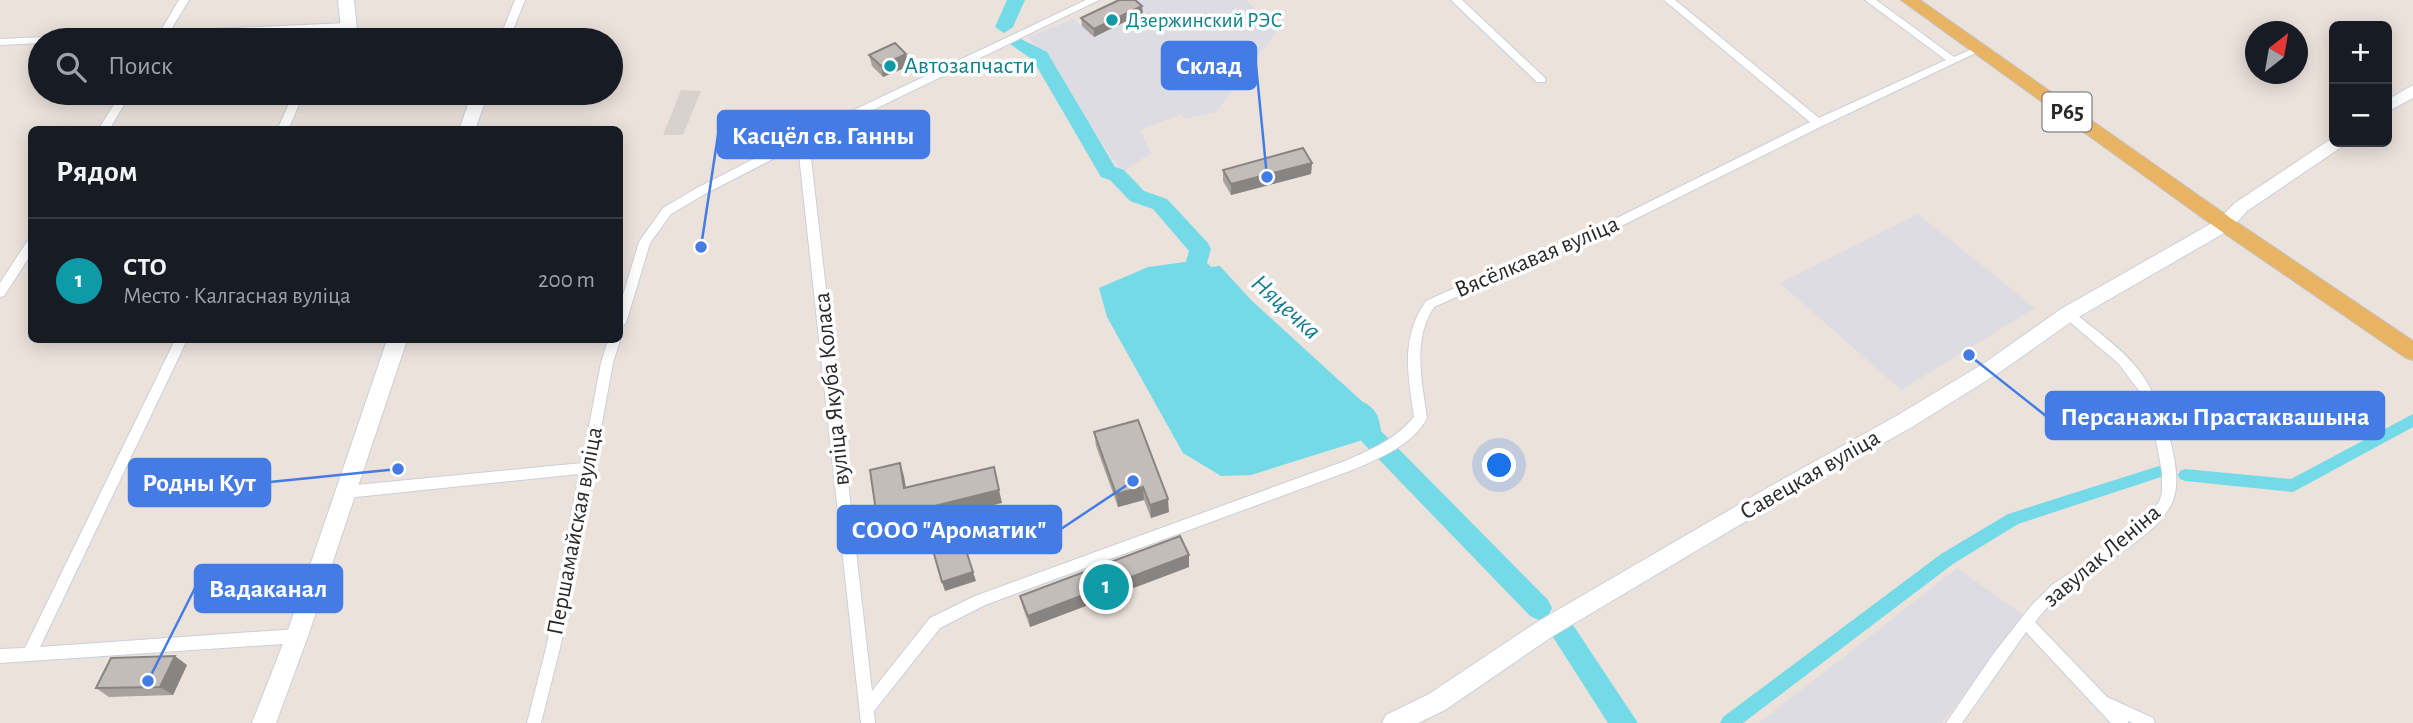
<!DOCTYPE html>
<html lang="ru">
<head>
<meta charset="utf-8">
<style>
	body { margin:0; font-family:"Alegreya Sans",sans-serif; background:#242831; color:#f1f3f6 }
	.controls { position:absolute; right:21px; top:21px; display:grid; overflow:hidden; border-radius:10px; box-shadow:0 4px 18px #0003 }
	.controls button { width:63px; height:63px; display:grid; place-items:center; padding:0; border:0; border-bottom:2px solid #363941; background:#171b24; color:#f1f3f6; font:35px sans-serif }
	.compass { position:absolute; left:2245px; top:21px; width:63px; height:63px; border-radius:50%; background:#171b24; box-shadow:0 4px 18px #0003; rotate:31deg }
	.you { position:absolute; left:1500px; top:466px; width:24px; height:24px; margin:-18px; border:5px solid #fff; border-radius:50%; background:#1a73e8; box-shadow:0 0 0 10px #1a73e833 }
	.badge { display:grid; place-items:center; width:46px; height:46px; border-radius:50%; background:#457fef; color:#fff; font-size:23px; font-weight:700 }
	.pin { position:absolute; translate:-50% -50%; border:4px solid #fff; box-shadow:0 2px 7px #0006 }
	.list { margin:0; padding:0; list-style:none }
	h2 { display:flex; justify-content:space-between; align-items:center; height:91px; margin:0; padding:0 28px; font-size:30px }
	h2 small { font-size:23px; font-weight:400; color:#9ea1a6 }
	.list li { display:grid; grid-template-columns:46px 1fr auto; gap:21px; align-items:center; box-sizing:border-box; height:126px; padding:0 28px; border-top:2px solid #363941 }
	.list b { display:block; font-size:26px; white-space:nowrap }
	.list p { margin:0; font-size:23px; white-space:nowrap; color:#9ea1a6 }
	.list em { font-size:23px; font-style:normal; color:#9ea1a6 }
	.icon { flex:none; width:38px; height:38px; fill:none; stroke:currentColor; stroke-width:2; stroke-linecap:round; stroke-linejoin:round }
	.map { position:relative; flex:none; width:2413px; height:723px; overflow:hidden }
	.search { position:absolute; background:#171b24; box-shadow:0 4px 18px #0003; left:28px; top:28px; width:595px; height:77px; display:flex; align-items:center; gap:18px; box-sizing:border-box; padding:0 24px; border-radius:38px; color:#9ea1a6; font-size:26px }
	.panel { position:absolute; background:#171b24; box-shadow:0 4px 18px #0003; left:28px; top:126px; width:595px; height:217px; border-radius:10px }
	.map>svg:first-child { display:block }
	.industrial { fill:#dddce3 }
	.plaza { fill:#d7d2ce }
	.water { fill:#75dae7 }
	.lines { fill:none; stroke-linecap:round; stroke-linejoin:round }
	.canal { fill:#75dae7; fill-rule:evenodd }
	.river { fill:#75dae7; fill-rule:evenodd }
	.street-casing { stroke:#cad0da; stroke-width:2 }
	.secondary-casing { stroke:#cad0da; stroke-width:2 }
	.primary-casing { stroke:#c3c3c3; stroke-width:2 }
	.street { fill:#fff; fill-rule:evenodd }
	.secondary { fill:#fff; fill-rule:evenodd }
	.primary { fill:#e8b464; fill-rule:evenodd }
	.wall { fill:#a8a29e }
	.shaded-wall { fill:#888481 }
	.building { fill:#c3bcb8; stroke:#888481; stroke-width:2 }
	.culture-dot { fill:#0f9aa8; stroke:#fff; stroke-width:2.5 }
	.labels { text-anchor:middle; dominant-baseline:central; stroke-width:7; stroke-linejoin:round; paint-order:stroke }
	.far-culture-label { font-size:21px; fill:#0d838f; stroke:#fff; text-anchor:start }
	.shield { fill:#fff; stroke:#696969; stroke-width:2 }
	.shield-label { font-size:23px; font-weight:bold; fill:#292929 }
	.culture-label { font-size:24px; fill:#0d838f; stroke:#fff; text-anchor:start }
	.street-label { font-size:24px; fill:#292929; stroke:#fff }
	.water-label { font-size:26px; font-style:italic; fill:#157a91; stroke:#fff }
	.leader { fill:none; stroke:#447be5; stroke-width:2.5 }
	.callout-dot { fill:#447be5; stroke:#fff; stroke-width:2.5 }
	.callout { fill:#447be5; stroke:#447be5; stroke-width:2.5 }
	.callout-label { font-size:26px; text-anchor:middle; font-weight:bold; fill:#fff }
</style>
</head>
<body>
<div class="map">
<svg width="2413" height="723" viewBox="0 0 2413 723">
	<rect width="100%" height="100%" fill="#ebe2dc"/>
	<path class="industrial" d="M1135,0H1246L1277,31L1216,112L1184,119L1181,114L1140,130L1151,153L1122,172L1029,37L1073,19L1082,26Z
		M1918,214L2035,308L1901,390L1780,283Z
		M1957,568L2023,615L1942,723H1759Z"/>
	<path class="plaza" d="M681,90L701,91L683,135H663Z"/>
	<path class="water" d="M1185,262L1200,268L1220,266L1251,300L1378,416L1369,438L1251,475L1221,476L1183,453L1107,317L1099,288L1148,267Z"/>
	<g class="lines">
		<path class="canal" d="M2413,414V427L2293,492L2185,481L2180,479L2178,475L2180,471L2185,469L2291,479Z
			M2159,466L2164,468L2166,472L2164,476L2018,524L1953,564L1743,723H1720L1723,717L1941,554L2008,514Z"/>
		<path class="river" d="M1007,0H1025L1013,27L1004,33L995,27Z
			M1019,38L1047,52L1115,167L1124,170L1144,191L1167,199L1208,243L1211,249L1207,263L1233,288L1230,294C1214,299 1193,279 1185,265L1189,251L1153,209L1130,201L1110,180L1101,177L1033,60L1010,44Z
			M1360,401C1375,406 1379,416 1381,431L1548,600L1552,608L1548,616L1539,620L1530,616L1362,442L1357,422L1348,410L1352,403Z
			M1564,622L1573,625L1638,723H1608L1551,634L1555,625Z"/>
		<g class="street-casing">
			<path id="street" d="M179,0H189L170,31L346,23L352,26L331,40H320L334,30L166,38L164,40H158L156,38L40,40V43L0,45V39L160,32Z
				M515,0H525L509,40H499Z
				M1086,0H1099L809,141L872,691L930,618L975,596L1345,461C1371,450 1396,439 1414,417C1408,375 1400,338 1426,301L1539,250L1585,234L1810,122L1664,0H1675L1819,118L1946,60L1865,0H1876L1954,57L1979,46L1984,49L1822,126L1593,240L1547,256L1434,307C1412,340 1422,381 1427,418C1412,445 1382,457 1355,469L985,605L940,628L874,711L875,723H861L798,146L703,195L671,214L650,243L626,323L620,328V305L639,242L663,208L695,189L799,136Z
				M1451,0H1462L1545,78V82H1537Z
				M121,93H131L109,130H98Z
				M294,93H304L288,130H277Z
				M32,239V253L4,296L0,297V283L28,240Z
				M2068,309L2072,311C2095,330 2122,348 2140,372C2159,397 2182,462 2175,493C2173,506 2164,516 2156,525C2127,553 2091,569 2061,594C2051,602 2043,612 2035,622L2107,697L2153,718L2155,723H2132L2128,721V723H2111L2026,632L1962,723H1946L1994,653L2031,606L2052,585L2109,547L2138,524L2159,502L2162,493V472L2154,429L2140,392L2118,363L2064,317L2062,314Z
				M620,339V340L613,363L561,644L541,723H527L547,644L579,474L346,498L341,496L339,492L341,488L346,486L582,463L601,363L608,340Z
				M175,340H187L40,647L297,629L302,631L304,636L302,641L297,643L0,663V649L25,648Z"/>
		</g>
		<g class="secondary-casing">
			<path id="secondary" d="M338,0H354L358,40H342Z
				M2413,85V98L2387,112V100Z
				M472,93H488L475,130H459Z
				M2334,137V142H2345L2343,146L2247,211L2231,229L2075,319L2000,372L1912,427L1783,499L1553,636L1445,710L1418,723H1382L1386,715L1429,694L1537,622L1769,487L1898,415L1986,362L2061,309L2219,219L2235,203Z
				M387,340H407L308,636L276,723H252L286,636Z"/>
		</g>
		<g class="primary-casing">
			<path id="primary" d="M1901,0H1920L2232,219L2413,341V360L2406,358L2218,229Z"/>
		</g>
		<use href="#street" class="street"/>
		<use href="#secondary" class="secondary"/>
		<use href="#primary" class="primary"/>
	</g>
	<path class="wall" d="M1143,13L1094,37L1082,26L1081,18Z
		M906,54L909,66L883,77L872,66L869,55Z
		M1312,163L1311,174L1231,195L1223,181V170Z
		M1094,432L1169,512L1151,518L1144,500L1118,507L1096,446Z
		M1189,567L1030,627L1023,608L1020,596Z
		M187,665L173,695L109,697L96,688Z"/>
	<path class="shaded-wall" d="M1142,6L1143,13L1094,37V29Z
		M906,54L909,66L883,77L881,66Z
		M1312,163L1311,174L1231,195V184Z
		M900,463L904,476L908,501L904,488Z
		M1143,487L1144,500L1118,507L1116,494Z
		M999,490L1002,503L906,526L904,519L881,524L876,511L900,506Z
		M1168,499L1169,512L1151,518L1150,505Z
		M1189,555V567L1030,627L1028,616Z
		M973,572L976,581L945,591L942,582Z
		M175,656L187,665L173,695L160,687Z"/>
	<path class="building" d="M1119,0H1135L1142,6L1094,29L1081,18Z
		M895,43L906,54L881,66L869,55Z
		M1303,148L1312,163L1231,184L1223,170Z
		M1138,420L1168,499L1150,505L1143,487L1116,494L1094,432Z
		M900,463L904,488L994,467L999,490L902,514L900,506L876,511L870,470Z
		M1180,536L1189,555L1028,616L1020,596Z
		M962,538L973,572L942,582L932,547Z
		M175,656L160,687L96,688L111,658Z"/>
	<g class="culture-dot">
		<circle cx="1112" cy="20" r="7"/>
		<circle cx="890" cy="66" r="7"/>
	</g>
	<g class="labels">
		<g class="far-culture-label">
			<text x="1126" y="20">Дзержинский РЭС</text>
		</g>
		<rect class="shield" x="2042.5" y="92.5" width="49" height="39" rx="5"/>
		<g class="shield-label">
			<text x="2067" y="112">Р65</text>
		</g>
		<g class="culture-label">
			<text x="904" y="66">Автозапчасти</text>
		</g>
		<g class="street-label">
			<text transform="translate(1537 257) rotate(-23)">Вясёлкавая вуліца</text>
			<text transform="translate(832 389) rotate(-96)">вуліца Якуба Коласа</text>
			<text transform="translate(1810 475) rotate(-30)">Савецкая вуліца</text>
			<text transform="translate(575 531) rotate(-79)">Першамайская вуліца</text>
			<text transform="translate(2102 556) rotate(-40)">завулак Леніна</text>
		</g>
		<g class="water-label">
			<text transform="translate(1286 307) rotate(42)">Няцечка</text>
		</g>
	</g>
	<path class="leader" d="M1267 177L1256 65M701 247L718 135M1969 355L2046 416M398 469L270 482M1133 481L1061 529M148 681L195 588"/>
	<g class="callout-dot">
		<circle cx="1267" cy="177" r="7"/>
		<circle cx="701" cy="247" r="7"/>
		<circle cx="1969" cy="355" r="7"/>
		<circle cx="398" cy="469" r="7"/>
		<circle cx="1133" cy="481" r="7"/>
		<circle cx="148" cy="681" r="7"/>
	</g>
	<g class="callout">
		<rect x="1162" y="42" width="94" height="47" rx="7"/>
		<rect x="718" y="111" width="211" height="47" rx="7"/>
		<rect x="2046" y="392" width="338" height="47" rx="7"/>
		<rect x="129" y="459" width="141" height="47" rx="7"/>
		<rect x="838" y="506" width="223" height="47" rx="7"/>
		<rect x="195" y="565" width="147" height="47" rx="7"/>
	</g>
	<g class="callout-label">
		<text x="1209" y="74">Склад</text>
		<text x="823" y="144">Касцёл св. Ганны</text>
		<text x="2215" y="425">Персанажы Прастаквашына</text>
		<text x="199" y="491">Родны Кут</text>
		<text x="949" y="538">СООО "Ароматик"</text>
		<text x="268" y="597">Вадаканал</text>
	</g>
</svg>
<div class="controls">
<button>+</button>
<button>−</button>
</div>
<svg class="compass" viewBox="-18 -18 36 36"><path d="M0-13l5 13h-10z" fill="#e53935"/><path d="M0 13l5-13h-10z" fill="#9ea1a6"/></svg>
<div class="you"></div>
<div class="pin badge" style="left:1106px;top:587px;background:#0f9aa8">1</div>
<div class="search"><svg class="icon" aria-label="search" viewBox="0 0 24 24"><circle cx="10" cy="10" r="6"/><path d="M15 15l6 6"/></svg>Поиск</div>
<section class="panel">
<h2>Рядом<small></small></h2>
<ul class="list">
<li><span class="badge" style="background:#0f9aa8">1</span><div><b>СТО</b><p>Место · Калгасная вуліца</p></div><em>200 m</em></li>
</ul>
</section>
</div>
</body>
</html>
